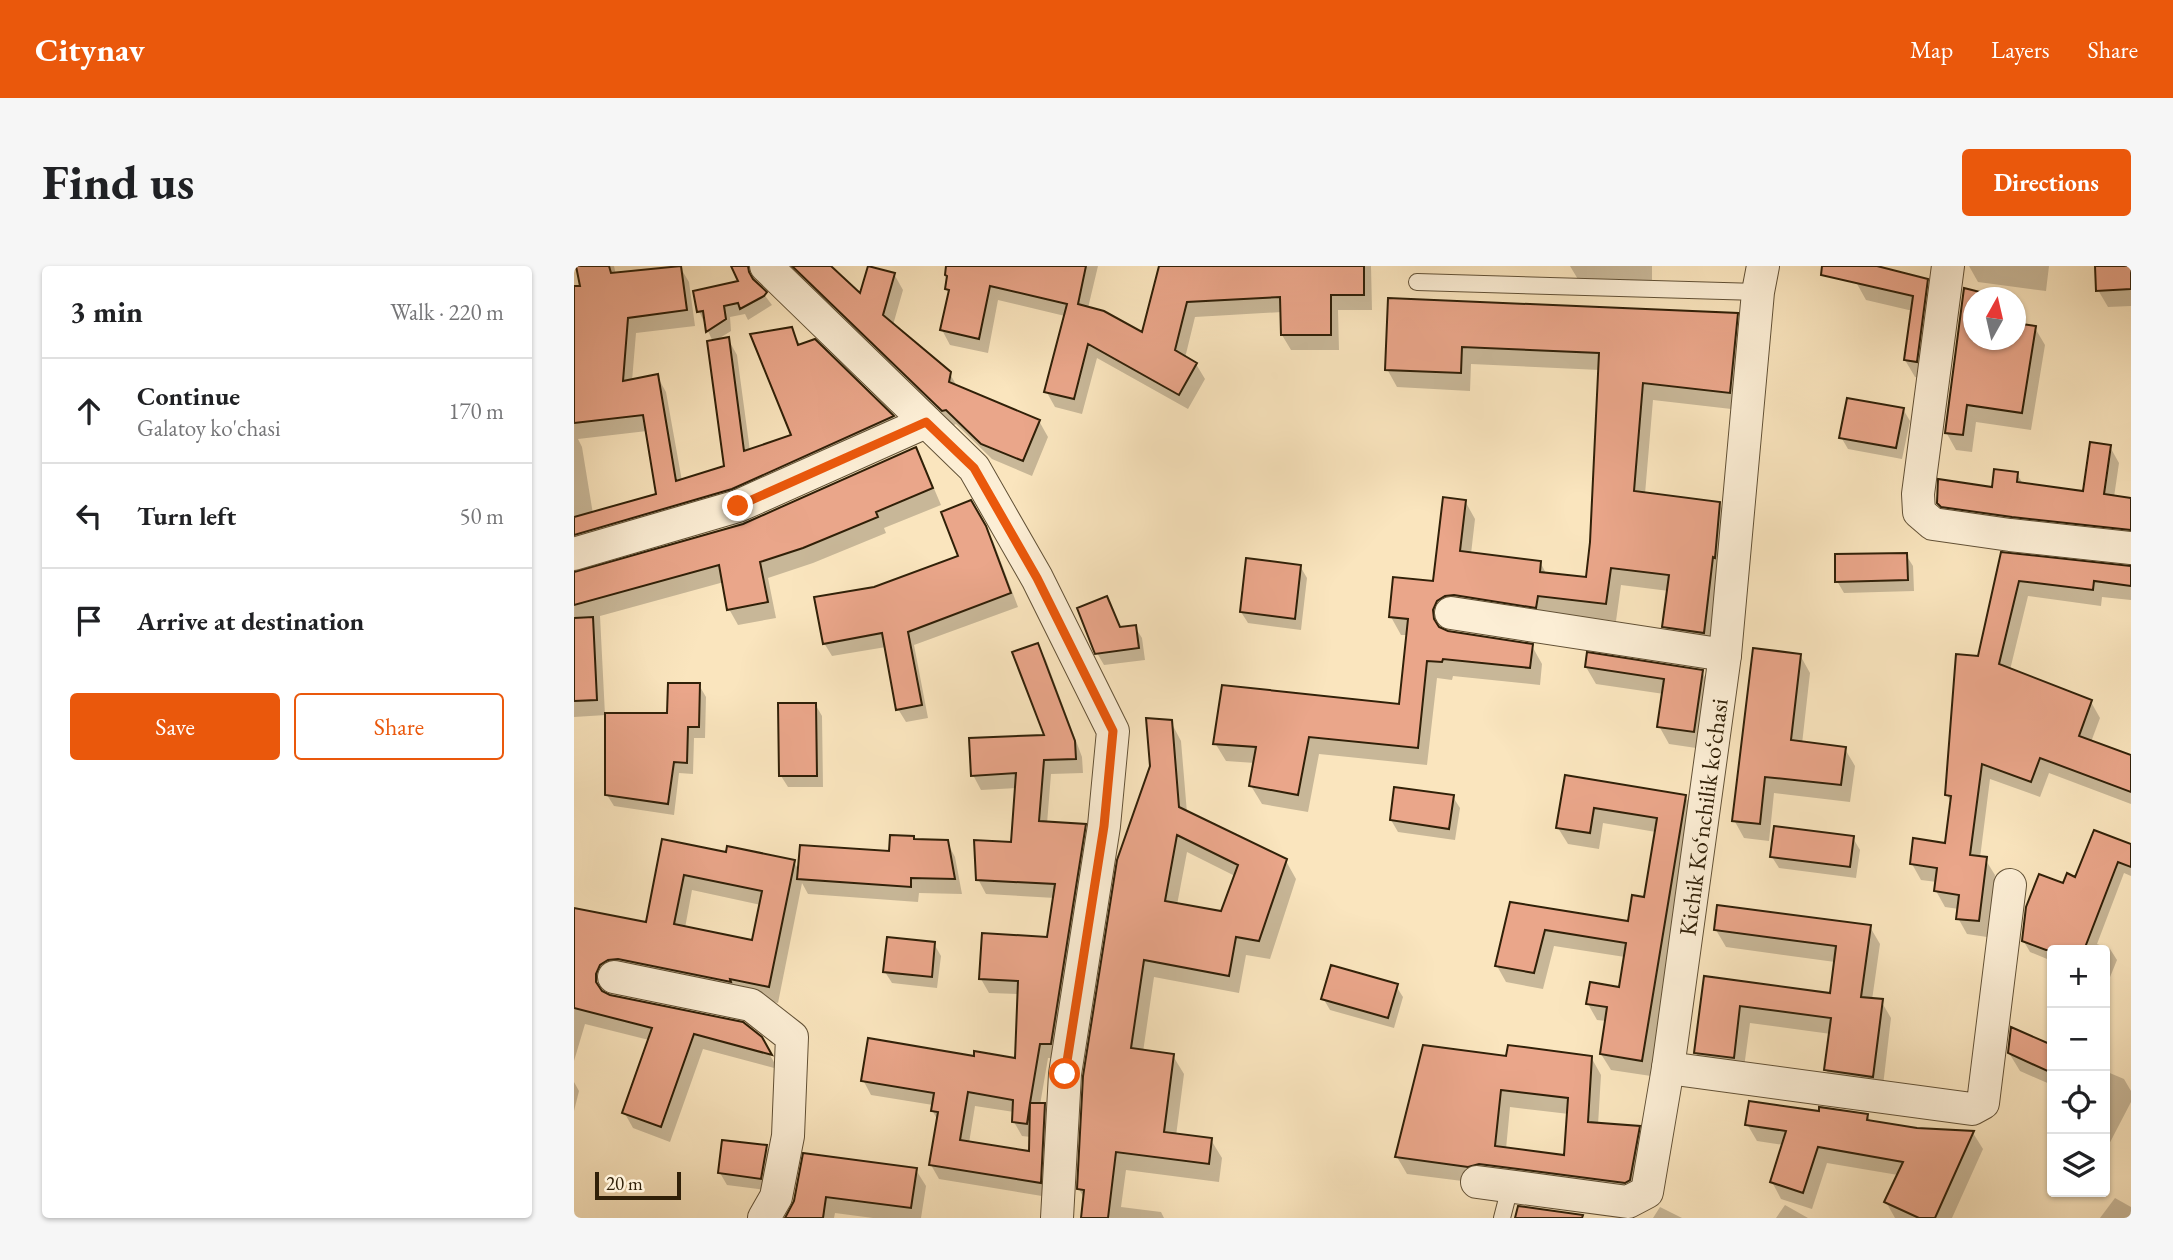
<!DOCTYPE html>
<html lang="en">
<head>
<meta charset="utf-8">
<style>
	body { margin:0; font-family:"EB Garamond",serif; background:#f6f6f6; color:#202124 }
	.controls { position:absolute; right:21px; bottom:21px; display:grid; overflow:hidden; border-radius:7px; box-shadow:0 2px 5px #0004 }
	.controls button { width:63px; height:63px; display:grid; place-items:center; padding:0; border:0; border-bottom:2px solid #e0e0e0; background:#fff; color:#202124; font:35px sans-serif }
	.compass { position:absolute; left:1389px; top:21px; width:63px; height:63px; border-radius:50%; background:#fff; box-shadow:0 2px 5px #0004; rotate:8deg }
	.scale { position:absolute; left:21px; bottom:18px; width:86px; box-sizing:border-box; padding-left:7px; border:4px solid #302008; border-top:0; font-size:19px; line-height:24px; white-space:nowrap; color:#302008; -webkit-text-stroke:5px #fceed5; paint-order:stroke }
	.stop { position:absolute; width:21px; height:21px; margin:-16px; border:5px solid #ea580c; border-radius:50%; background:#fff }
	.stop.end { background:#ea580c; border-color:#fff; box-shadow:0 2px 7px #0008 }
	.list { margin:0; padding:0; list-style:none }
	h2 { display:flex; justify-content:space-between; align-items:center; height:91px; margin:0; padding:0 28px; font-size:30px }
	h2 small { font-size:23px; font-weight:400; color:#757577 }
	.list li { display:grid; grid-template-columns:46px 1fr auto; gap:21px; align-items:center; box-sizing:border-box; height:105px; padding:0 28px; border-top:2px solid #e0e0e0 }
	.list b { display:block; font-size:26px; white-space:nowrap }
	.list p { margin:0; font-size:23px; white-space:nowrap; color:#757577 }
	.list em { font-size:23px; font-style:normal; color:#757577 }
	.actions { display:flex; gap:14px; padding:21px 28px }
	.actions a { flex:1; padding:16px 0; border:2px solid #ea580c; border-radius:7px; text-align:center; font-size:24px; color:#ea580c }
	.actions .main { background:#ea580c; color:#fff }
	.icon { flex:none; width:38px; height:38px; fill:none; stroke:currentColor; stroke-width:2; stroke-linecap:round; stroke-linejoin:round }
	.map { position:relative; flex:none; width:1557px; height:952px; overflow:hidden; border-radius:7px }
	header { display:flex; align-items:center; gap:42px; box-sizing:border-box; height:98px; padding:0 35px; background:#ea580c; color:#fff }
	header strong { font-size:33px }
	nav { display:flex; gap:38px; margin-inline-start:auto; font-size:24px }
	.intro { display:flex; align-items:center; justify-content:space-between; box-sizing:border-box; height:168px; padding:0 42px }
	h1 { margin:0; font-size:49px }
	.button { padding:18px 32px; border-radius:7px; background:#ea580c; color:#fff; font-size:24px; font-weight:700 }
	main { display:flex; gap:42px; padding:0 42px }
	aside { flex:1; background:#fff; border-radius:7px; box-shadow:0 2px 5px #0004 }
	.map>svg:first-child { display:block }
	.shadow { fill:#0003; fill-rule:evenodd }
	.building { fill:#eaa68a; stroke:#302008; stroke-width:2; fill-rule:evenodd }
	.lines { fill:none; stroke-linecap:round; stroke-linejoin:round }
	.service-casing { stroke:#625136; stroke-width:18 }
	.minor-casing { stroke:#625136; stroke-width:34 }
	.service { stroke:#fceed5; stroke-width:16 }
	.minor { stroke:#fceed5; stroke-width:32 }
	.route { stroke:#ea580c; stroke-width:9 }
	.labels { text-anchor:middle; dominant-baseline:central; stroke-width:5; stroke-linejoin:round; paint-order:stroke }
	.street-label { font-size:24px; fill:#302008; stroke:#fceed5 }
</style>
</head>
<body>
<header>
<strong>Citynav</strong>
<nav><a>Map</a><a>Layers</a><a>Share</a></nav>
</header>
<div class="intro"><h1>Find us</h1><a class="button">Directions</a></div>
<main>
<aside>
<h2>3 min<small>Walk · 220 m</small></h2>
<ul class="list">
<li><svg class="icon" aria-label="ahead" viewBox="0 0 24 24"><path d="M12 20V5M6 11l6-6 6 6"/></svg><div><b>Continue</b><p>Galatoy ko'chasi</p></div><em>170 m</em></li>
<li><svg class="icon" aria-label="left" viewBox="0 0 24 24"><path d="M17 20v-9H6M10 6l-5 5 5 5"/></svg><div><b>Turn left</b></div><em>50 m</em></li>
<li><svg class="icon" aria-label="arrive" viewBox="0 0 24 24"><path d="M6 21V4h12l-3 4 3 4H6"/></svg><div><b>Arrive at destination</b></div></li>
</ul>
<div class="actions"><a class="main">Save</a><a>Share</a></div>
</aside>
<div class="map">
<svg width="1557" height="952" viewBox="0 0 1557 952">
	<rect width="100%" height="100%" fill="#fae5be"/>
	<filter id="stains"><feTurbulence type="fractalNoise" baseFrequency=".00286" numOctaves="4"/><feColorMatrix values="0 0 0 0 .2 0 0 0 0 .09 0 0 0 0 .02 0 0 0 .5 -.17"/></filter>
	<radialGradient id="worn" r=".72"><stop offset=".6" stop-color="#630" stop-opacity="0"/><stop offset="1" stop-color="#630" stop-opacity=".3"/></radialGradient>
	<path class="shadow" d="M4,0H40L42,9L106,1L115,16L121,60L62,67L58,115L83,110L92,126L108,215L152,201L139,76L125,45L166,17L159,0H177L181,7L180,15L198,39L174,54L171,48L156,51L157,65L141,75L154,73L163,89L176,185L219,170L217,63L227,80L241,75L319,151L328,166L0,288V21L8,22ZM73,165L84,229L19,248L8,181L4,173Z
		M212,0H254L287,30L320,8L329,24L319,59L376,108L384,122L465,155L474,171L458,210L418,193L382,158L378,160Z
		M376,0H524L514,42L569,69L587,0H797L798,44H764L765,84H717L708,69V46L621,51L611,92L622,98L631,113L614,143L523,92L508,148L481,141L472,125L491,50L424,34L414,87L376,79L368,64L376,28L373,23Z
		M996,0H1078V14L1005,15Z
		M1285,0H1295L1353,14L1363,32L1352,113L1341,111L1331,94L1339,45L1292,34L1282,16Z
		M1395,0H1475L1472,25L1404,16Z
		M1522,0H1557V40L1534,41L1524,24Z
		M1391,24L1405,27L1407,32H1400V74H1442L1461,62L1471,79L1457,164L1402,156L1398,186L1382,184L1372,166Z
		M816,33L1163,49L1173,67L1166,144L1079,134L1071,228L1145,238L1156,255L1139,384L1101,378L1090,360L1095,325L1047,319L1042,355L973,347L873,353L868,364L958,380L968,398L966,419L879,410L878,414L863,412L853,499L745,488L734,546L688,538L677,520L681,497L652,495L641,477L827,440L834,369H827L817,351L860,317L891,235L901,253L897,288L966,296L973,309L1013,313L1017,276L1026,104L897,98L896,125L823,121L813,103Z
		M1329,143L1336,155L1328,193L1274,183L1267,171Z
		M1536,181L1545,197L1540,231L1557,233V278L1374,253L1365,237L1419,223L1443,208L1449,218L1510,227Z
		M341,183L350,199L367,239L310,262L312,267L239,297L194,312L202,352L164,359L155,343L150,316L26,350L31,449H94L125,419L132,431L131,472H120L119,508L105,507L100,549L40,540L33,529L32,449L0,451V307L170,259Z
		M397,237L419,275L444,341L340,379L354,452L332,456L324,443L312,381L258,390L250,377L300,322L386,291Z
		M1428,288L1557,302V334L1528,331L1527,340L1454,330L1436,404L1517,436L1526,452L1517,476L1557,491V538L1475,507L1466,531L1416,513L1406,592L1411,593L1421,609L1413,671L1393,668L1384,652L1385,643L1371,641L1362,625L1363,616L1347,614L1338,598L1373,578L1378,538L1373,529Z
		M1332,289L1339,300L1340,325L1270,327L1263,315Z
		M726,300L733,312L727,364L674,357L667,346Z
		M532,332L547,362L561,361L568,372L571,394L530,399L523,387Z
		M464,379L472,394L508,491L509,507L477,508L473,558L511,560L519,574L485,792H474L466,839H470L478,853L474,931L365,913L357,899L364,855L358,844L359,839L297,829L289,814L401,792L442,794L445,728L415,727L407,713L475,673L481,632L412,628L404,613L439,578L443,522L407,524L399,509L472,470ZM401,840L440,846V856L448,870L457,871V887L395,877Z
		M1226,389L1236,407L1228,478L1271,483L1281,500L1276,536L1200,527L1195,575L1170,572L1160,554Z
		M1012,401L1128,406L1138,423L1129,483L1095,478L1085,460L1090,428L1022,418Z
		M241,438L248,450L249,521H214L207,510Z
		M597,456L607,475L613,547L712,595L722,613L696,693L672,689L665,727L580,711L569,786L599,790L610,808L602,870L637,874L648,892L645,916L552,904L547,941L587,946L590,952H509L511,934L505,923ZM613,586L661,610L648,647L603,639Z
		M992,511L1111,530L1121,546L1077,810L1037,804L1027,788L1032,755L1023,754L1014,738L1046,723L1051,691L980,680L969,723L932,716L923,700L937,638L1055,657L1072,633L1082,566L1029,557L1025,583L994,578L984,562Z
		M879,531L886,542L881,574L824,566L817,554Z
		M1521,566L1557,580V610L1550,607L1523,678L1536,683L1543,694L1534,716L1531,715V684H1478V695L1456,686L1449,674L1502,613Z
		M1279,572L1286,584L1282,612L1205,602L1198,591Z
		M90,575L153,588L220,596L226,606L316,587L341,575L373,576L381,591L388,628L345,627L344,636L234,628L228,617L204,737L162,728L35,714L30,728L186,772L204,803L129,783L96,876L59,862L50,846L75,774L11,758L0,795V643L73,658ZM118,624L187,639L180,676L111,662Z
		M1296,661L1306,678L1298,734L1307,735L1317,752L1308,828L1262,821L1252,804L1257,768L1176,757L1169,809L1132,804L1122,787L1131,712L1257,729L1261,696L1152,681L1142,664Z
		M360,678L367,690L363,722L318,717L311,706Z
		M822,720L829,731L820,762L756,744L749,732Z
		M1438,763L1478,781V819L1446,805L1435,787Z
		M1017,791L1027,809L1024,859L1064,862L1074,879L1066,931L904,917L833,908L823,891L934,792ZM936,841L995,848L991,891L932,883Z
		M1531,805L1550,813L1557,825V836L1531,886Z
		M0,816L5,825L0,845Z
		M1246,847L1293,849L1297,856L1343,864L1399,867L1409,883L1378,952H1321L1312,936L1324,909L1253,897L1238,943L1207,933L1198,916L1210,879L1183,875L1173,858Z
		M192,881L199,892L193,924L153,919L146,907Z
		M342,904L352,920L347,952H299L261,947L260,952H213L222,935Z
		M1541,932L1557,941V952H1526Z
		M1211,939L1234,952H1202Z
		M1086,941L1108,952H1079Z"/>
	<path class="building" d="M2,0H35L37,7L107,0L113,44L54,52L49,115L84,108L102,215L150,200L133,75L155,71L170,185L217,169L176,68L218,61L224,79L241,73L320,150L158,223L0,269V251L82,228L69,149L0,157V20H6Z
		M157,0H174L175,6L179,13L193,26L190,30L166,43L164,37L150,40L152,53L132,66L129,45L123,46L119,25L164,15Z
		M218,0H257L286,27L294,0L321,7L309,49L377,106L375,116L466,154L449,195L407,178L372,144L368,145Z
		M372,0H512L504,38L530,45L568,66L585,0H790V29H757V69H707L706,31L613,36L601,84L623,97L605,129L514,78L500,133L470,126L493,38L416,20L405,73L366,64L375,24L371,23L373,10L371,9Z
		M1248,0H1303L1354,13L1343,96L1330,94L1339,30L1247,9Z
		M1521,0H1557V23L1522,25Z
		M1390,22L1406,26L1405,32H1399V74H1441V57L1462,60L1448,147L1393,139L1389,169L1371,167Z
		M814,32L1164,47L1156,127L1069,117L1060,225L1146,236L1141,292L1139,291L1130,367L1088,361L1095,309L1037,302L1032,338L964,330L962,342L880,329L871,330L863,335L859,344L860,353L865,361L874,365L959,378L956,402L869,393L868,396L853,395L844,482L735,471L724,529L675,520L682,481L639,478L648,419L825,438L834,353L815,351L819,311L859,315L869,231L892,234L886,285L967,295L966,306L1012,311L1016,276L1025,87L888,81L887,107L811,104Z
		M1273,132L1330,142L1322,182L1265,172Z
		M1516,176L1537,179L1530,228L1557,232V264L1438,251L1367,241L1363,237L1364,213L1418,221L1420,203L1444,206L1443,216L1509,225Z
		M342,181L359,222L302,246L304,251L229,282L186,296L194,336L153,344L145,299L0,339V306L169,258Z
		M397,234L412,260L437,327L334,366L348,439L322,444L308,367L249,378L240,331L300,321L384,290L367,246Z
		M1427,286L1557,300V320L1520,315L1519,324L1445,315L1425,398L1518,434L1505,470L1557,489V526L1466,492L1457,516L1408,498L1396,589L1413,591L1405,655L1382,653L1385,629L1360,625L1363,602L1336,598L1339,572L1371,577L1377,530L1371,529L1382,388L1404,390Z
		M1333,287L1334,314L1261,316V288Z
		M672,292L727,299L721,353L666,346Z
		M533,330L546,361L562,359L565,382L521,388L503,342Z
		M19,351L23,434L0,435V352Z
		M464,377L501,475L502,493L470,494L465,555L512,558L477,778H466L456,837H471L467,917L355,899L364,846L357,845L360,827L287,815L294,772L400,790V785L441,792L444,715L405,713L408,667L473,671L481,618L402,614L400,574L437,576L442,507L397,510L395,472L470,469L438,386ZM394,826L439,834L438,856L453,858L456,837L455,885L386,874Z
		M1179,382L1227,388L1217,474L1272,481L1267,519L1191,511L1186,558L1158,555Z
		M1013,386L1129,404L1120,466L1083,461L1090,413L1011,401Z
		M94,417H126L125,461H114L113,497L100,496L94,538L31,529V447H93Z
		M204,437H242L243,510H205Z
		M572,452L598,454L605,541L713,593L685,675L662,671L655,710L570,694L557,782L600,788L590,866L638,872L635,898L542,886L534,952H507L510,924L503,923L509,810L543,594L576,500ZM603,569L664,599L647,645L591,635Z
		M991,509L1112,529L1068,795L1026,788L1033,741L1012,738L1016,716L1045,721L1052,677L971,664L960,707L921,700L936,636L1054,655L1058,629L1070,631L1083,552L1020,542L1016,567L982,562Z
		M820,521L880,529L875,563L816,554Z
		M1200,560L1280,570L1276,601L1196,591Z
		M1520,564L1557,578V601L1544,596L1510,684H1472L1448,675L1452,641L1465,608L1489,617L1493,607L1501,611Z
		M316,569L340,570V573L374,574L381,613L337,612V621L223,613L226,579L315,585Z
		M88,573L152,586L153,580L221,594L195,721L156,713L157,716L44,693L34,694L26,699L22,708V716L28,725L36,729L169,756L188,771L198,789L120,768L87,861L48,847L78,762L0,742V642L72,656ZM110,609L188,625L178,674L100,658Z
		M1143,639L1297,659L1287,731L1309,733L1299,811L1250,804L1257,752L1166,740L1160,792L1120,787L1130,710L1256,727L1262,680L1140,664Z
		M313,671L361,676L358,711L309,706Z
		M757,699L824,718L814,752L747,733Z
		M1437,761L1478,779V807L1434,787Z
		M849,779L932,790L934,779L1018,790L1014,856L1066,860L1056,914L1051,917L905,898L894,901L821,891ZM927,824L994,832L990,889L921,880Z
		M1175,835L1245,845V841L1294,848L1293,854L1343,862L1400,865L1361,952H1345L1310,936L1329,896L1244,881L1229,927L1196,916L1212,865L1171,859Z
		M148,874L193,879L187,913L144,907Z
		M229,887L343,902L337,942L252,931L249,952H211L220,935Z
		M944,940L1009,949L1008,952H941Z"/>
	<g class="lines">
		<g class="service-casing">
			<path id="service" d="M843,16L1184,26
				M928,952L936,921"/>
		</g>
		<g class="minor-casing">
			<g id="minor">
				<path d="M192,0L400,202L463,312L539,465L530,560L491,808L483,952"/>
				<path d="M1374,0L1344,228L1345,246L1359,258L1436,269L1557,282"/>
				<path d="M0,288L164,240L352,156"/>
				<path d="M877,347L1151,389"/>
				<path d="M40,711L177,739L218,771L214,870L202,931L190,952"/>
				<path d="M1094,802L1398,843L1409,837L1436,619"/>
				<path id="s1" d="M903,916L1054,936L1073,926L1094,802L1151,389L1184,26L1189,0"/>
			</g>
		</g>
		<use href="#service" class="service"/>
		<use href="#minor" class="minor"/>
	</g>
	<g class="lines">
		<path class="route" d="M164,240L352,156L400,202L463,312L539,465L530,560L491,808"/>
	</g>
	<g class="labels">
		<g class="street-label">
			<text stroke="none"><textPath href="#s1" startOffset="553">Kichik Ko‘nchilik ko‘chasi</textPath></text>
		</g>
	</g>
	<rect width="100%" height="100%" filter="url(#stains)"/>
	<rect width="100%" height="100%" fill="url(#worn)"/>
</svg>
<div class="controls">
<button>+</button>
<button>−</button>
<button><svg class="icon" aria-label="locate" viewBox="0 0 24 24"><circle cx="12" cy="12" r="6"/><path d="M12 2v4M12 18v4M2 12h4M18 12h4"/></svg></button>
<button><svg class="icon" aria-label="layers" viewBox="0 0 24 24"><path d="M12 4l9 5-9 5-9-5zM3 14l9 5 9-5"/></svg></button>
</div>
<svg class="compass" viewBox="-18 -18 36 36"><path d="M0-13l5 13h-10z" fill="#e53935"/><path d="M0 13l5-13h-10z" fill="#757577"/></svg>
<div class="scale">20 m</div>
<div class="stop" style="left:491px;top:808px"></div>
<div class="stop end" style="left:164px;top:240px"></div>
</div>
</main>
</body>
</html>
